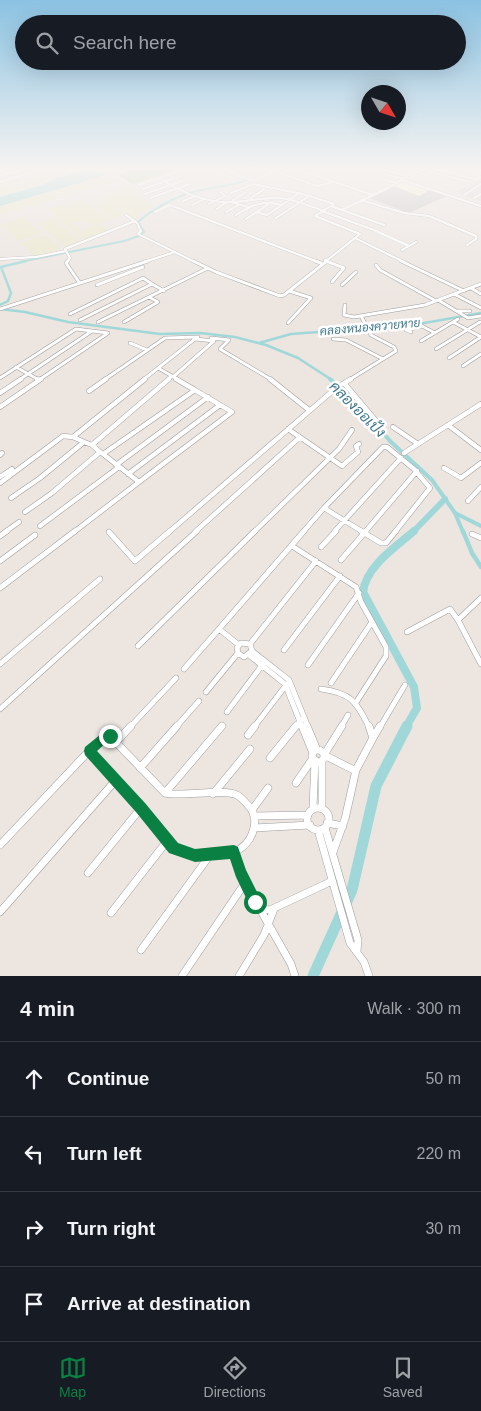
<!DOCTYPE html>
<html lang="en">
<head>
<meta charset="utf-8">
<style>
	body { margin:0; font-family:Helvetica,Sarabun,sans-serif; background:#242831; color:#f1f3f6 }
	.compass { position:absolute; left:361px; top:85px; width:45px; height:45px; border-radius:50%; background:#171b24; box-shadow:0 5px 20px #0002; rotate:129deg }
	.stop { position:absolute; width:15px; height:15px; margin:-11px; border:4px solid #0b8043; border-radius:50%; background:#fff }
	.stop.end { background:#0b8043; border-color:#fff; box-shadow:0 1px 5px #0008 }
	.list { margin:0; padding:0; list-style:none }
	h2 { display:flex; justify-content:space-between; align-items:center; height:65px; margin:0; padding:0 20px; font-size:21px }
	h2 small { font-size:16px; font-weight:400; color:#9ea1a6 }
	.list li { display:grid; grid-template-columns:32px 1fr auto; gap:15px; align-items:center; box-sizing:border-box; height:75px; padding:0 20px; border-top:1px solid #363941 }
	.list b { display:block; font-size:19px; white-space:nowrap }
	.list em { font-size:16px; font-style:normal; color:#9ea1a6 }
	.icon { flex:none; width:28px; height:28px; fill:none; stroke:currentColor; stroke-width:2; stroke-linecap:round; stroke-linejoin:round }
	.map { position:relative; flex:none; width:481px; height:976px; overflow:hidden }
	.search { position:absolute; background:#171b24; box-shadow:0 5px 20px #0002; left:15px; right:15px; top:15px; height:55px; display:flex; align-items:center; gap:12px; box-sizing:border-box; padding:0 18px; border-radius:28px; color:#9ea1a6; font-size:19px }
	.sheet { height:365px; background:#171b24 }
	nav { display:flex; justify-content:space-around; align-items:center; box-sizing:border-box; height:70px; border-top:1px solid #363941; background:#171b24; font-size:14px; color:#9ea1a6 }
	nav a { display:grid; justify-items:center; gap:2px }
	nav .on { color:#0b8043 }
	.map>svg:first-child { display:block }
	.residential { fill:#d8d7d8 }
	.education { fill:#fef6d7 }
	.religious { fill:#c8c8c8 }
	.farmland { fill:#ebe7cb }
	.forest { fill:#b0cb95 }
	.water { fill:#a0d8d9 }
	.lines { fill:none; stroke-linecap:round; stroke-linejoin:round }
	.canal-far3 { stroke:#a0d8d9; stroke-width:2 }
	.canal-far2 { stroke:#a0d8d9; stroke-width:2.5 }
	.canal-far1 { stroke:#a0d8d9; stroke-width:4 }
	.canal { stroke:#a0d8d9; stroke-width:4.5 }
	.river-far2 { stroke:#a0d8d9; stroke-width:6 }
	.river-far1 { stroke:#a0d8d9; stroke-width:8 }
	.river { stroke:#a0d8d9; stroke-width:11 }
	.minor-far4-casing { stroke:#9e9e9e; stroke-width:3 }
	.minor-far3-casing { stroke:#9e9e9e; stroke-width:4 }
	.minor-far2-casing { stroke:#9e9e9e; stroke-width:5.5 }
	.minor-far1-casing { stroke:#9e9e9e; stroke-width:6 }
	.minor-casing { stroke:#9e9e9e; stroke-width:8 }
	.minor-far4 { stroke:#fff; stroke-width:2.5 }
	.minor-far3 { stroke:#fff; stroke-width:3 }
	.minor-far2 { stroke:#fff; stroke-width:4.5 }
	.minor-far1 { stroke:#fff; stroke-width:5 }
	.minor { stroke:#fff; stroke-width:7 }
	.route { fill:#0b8043 }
	.labels { text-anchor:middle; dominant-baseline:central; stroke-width:5; stroke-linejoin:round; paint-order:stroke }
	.far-water-label { font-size:12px; font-style:italic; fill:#417990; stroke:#fff }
	.water-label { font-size:15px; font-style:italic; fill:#417990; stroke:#fff }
</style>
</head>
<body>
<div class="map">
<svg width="481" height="976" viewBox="0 0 481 976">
	<rect width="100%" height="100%" fill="#ece5e0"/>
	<path class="residential" d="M481,179V201L454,192L470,185Z"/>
	<path class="education" d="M403,181L432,189L419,196L393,186Z"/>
	<path class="religious" d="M393,186L419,196L432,189L449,195L409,213L369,198Z"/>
	<path class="farmland" d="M53,169H90L55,178L0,196V185Z
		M109,175L122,180L0,215V207Z
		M132,185L153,207L140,214L135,221L103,196Z
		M82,200L111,220L93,226L85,220L74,223L82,230L75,232L47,210Z
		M106,200L124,215L113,219L94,205Z
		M23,217L44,233L19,241L1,225Z
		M53,218L83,242L66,248L38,223Z
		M101,224L109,231L85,241L76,233Z
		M45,235L60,248L56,252L36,256L21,243Z"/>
	<path class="forest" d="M134,169H178L133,184L119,175Z"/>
	<path class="water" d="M91,170L107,175L0,206V197L42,185L57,178Z"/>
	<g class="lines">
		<path class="canal-far3" d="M223,169L234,175
			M20,262L124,241L139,236L144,232L138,222C154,208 176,196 197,191C214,187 231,186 247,180L243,178"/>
		<path class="canal-far2" d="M0,305L8,301L11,293L1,267L26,261
			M0,309L25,312L68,322L160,334L200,333L235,337L266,345L298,358L332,380
			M259,343L291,334L413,325L481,313"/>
		<path class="canal-far1" d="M330,379L359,405L390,441L432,480L455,513L463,532
			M455,513L481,526"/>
		<path class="canal" d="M463,531L472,553L481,567"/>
		<path class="river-far2" d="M413,532L445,499"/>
		<path class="river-far1" d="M406,727L417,708L414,687L363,592C366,566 396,547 414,531"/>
		<path class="river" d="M313,976L352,890L376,786L407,726"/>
		<g class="minor-far4-casing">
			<path id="minor-far4" d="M1,169L11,174
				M226,169L231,173L253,181L275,171
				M268,169L317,186L333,182
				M296,169L373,195
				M367,169L404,179
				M380,169L407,176
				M418,169L470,182
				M435,169L478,180
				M414,171L427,175
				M463,171L467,169
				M238,175L253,169
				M474,175L481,170
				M0,176L25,169
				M159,178C179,191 200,201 224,202C242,203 261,197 279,198C295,199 309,206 324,211
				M385,180L397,183
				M402,180L481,206
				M0,182L42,169
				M139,185L176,172
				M143,189L181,176
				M231,193L253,184L303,194L334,204L315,216
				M145,194L185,180
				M464,195L481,184
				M150,198L190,184
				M251,198L264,189
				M474,198L481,194
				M233,200L245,193
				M361,200L404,213L429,216L476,236V239L467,245
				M183,201L195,196
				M231,202L248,207
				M209,204L225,196L220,192
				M192,205L204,199
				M331,206L384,225
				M217,209L227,202
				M342,210L394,185L417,169
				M322,211L374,230L409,246
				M155,212L170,205L318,262
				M226,212L239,205
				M256,212L267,215L298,194
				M126,215L137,223L141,231L138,234L195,262
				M236,215C252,205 263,200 282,205
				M315,216L360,234L325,262
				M276,218L308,197
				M246,219L272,202
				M355,238L404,262
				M402,250L416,242
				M0,259L36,257L66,251
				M325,260L329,262
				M67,262L70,258L65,249L135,221
				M144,262L175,252"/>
		</g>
		<g class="minor-far3-casing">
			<path id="minor-far3" d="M68,261L66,263L79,282
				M193,261L216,272L280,296L284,295L327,261
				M315,261L321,263
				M326,261L344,268L332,282
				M401,261L464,291
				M376,265L380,270L436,301
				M97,285L143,267
				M342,285L356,272
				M471,288L481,294
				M454,294L481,308
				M438,300L468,318L481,316
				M345,305L344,315L354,317L425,305L481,284
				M0,309L148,261
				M458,311H470
				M70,314L143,278L152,284
				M80,320L152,284L164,291
				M98,322L208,268
				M124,322L158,302L149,297
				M453,322L481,337
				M288,323L311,298L289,291
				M411,332L406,330L422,326L435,333
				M211,338L229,340L220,349L272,380
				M333,339L346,340L383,359
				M421,341L458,319
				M130,343L147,350
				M436,349L480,322
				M449,358L481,337
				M463,366L481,354
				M16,367L39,380
				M158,368L179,380
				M0,378L76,329L108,333L39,380
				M19,380L92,331
				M104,380L165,338L198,337
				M143,380L195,339L214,341L173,377
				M167,380L172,376
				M349,380L396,351L394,347L371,335L361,316"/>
		</g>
		<g class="minor-far2-casing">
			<path id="minor-far2" d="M37,379L39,380
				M176,379L195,390
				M270,379L309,410
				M344,383L377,422
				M195,390L232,412L139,482L103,454Z
				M89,391L106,379
				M0,393L21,379
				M0,407L41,379
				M448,425L481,450
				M393,427L418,444L481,404
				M288,429L342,466L358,452L356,446L359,444
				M84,442L92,445L101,453
				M92,445L169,379
				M404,453L418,444
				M0,455L2,453
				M116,465L208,397
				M444,468L461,478L481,463
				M128,474L220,405
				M0,477L12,469
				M0,483L63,436L73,437
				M11,498L40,478L84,442L73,437L145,379
				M468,501L481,487
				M324,508L363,532
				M324,508L383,447H387L414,469L430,488L395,532
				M25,512L52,493L100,452
				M40,526L119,467
				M5,532L19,522
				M74,532L139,482
				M169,532L336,388L351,379
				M195,532L299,438
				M254,532L339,449L352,430
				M303,532L324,508
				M334,532L401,458
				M365,532L417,471"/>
		</g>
		<g class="minor-far1-casing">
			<path id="minor-far1" d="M361,531L381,543H386L396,531
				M109,532L135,561L170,531
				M472,534L481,538
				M0,536L7,531
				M292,546L356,587L361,602L386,647V656L355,704
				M321,547L336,531
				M341,560L366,531
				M0,561L35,535
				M0,588L75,531
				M481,598L458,620L481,664
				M219,629L304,531
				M407,632L450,609L458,620
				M241,643L250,644L252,651L244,657L238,653L237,648Z
				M250,644L316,561
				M138,646L255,531
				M284,650L340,576
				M252,651L289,680L308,727
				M249,655L285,684L302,727
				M0,664L100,579
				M308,665L359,593
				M184,669L219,629L239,645
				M331,683L372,622
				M321,689C351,693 356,701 369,727
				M206,692L238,653
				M0,709L197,531
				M227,712L263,664
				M130,727L176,678
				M176,727L199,701
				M254,727L287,684
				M295,727L301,720
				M341,727L348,715
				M380,727L405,685"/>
		</g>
		<g class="minor-casing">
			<path id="minor" d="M302,726L313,753
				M307,726L317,750
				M342,726L324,755L352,769
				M108,734L165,793C184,797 224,788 237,795C241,797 245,802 248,805C262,820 252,845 234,852C221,857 191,857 178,850C162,842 152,821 140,807C124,788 106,770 89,751Z
				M248,735L255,726
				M373,738L380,726
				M116,742L131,726
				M312 756a6 6 0 1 1 12 0a6 6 0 1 1-12 0Z
				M270,758L296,726
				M322,761V809
				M140,768L177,726
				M296,783L313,758
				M165,793L222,726
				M213,794L250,749
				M313,808L315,760
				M307 819a11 11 0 1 1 22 0a11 11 0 1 1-22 0Z
				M252,810L268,788
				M254,816L308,815
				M327,823L343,826
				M254,828L310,825
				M325,828L358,940L357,951
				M318,830L350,943L364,962L369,976
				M0,845L89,751
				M234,852L240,873L260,909L270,910L332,881
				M333,852L345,819L356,770L373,738L369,726
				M88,873L141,808
				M261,911L291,964L295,976
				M0,912L116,780
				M111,913L167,841
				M141,950L210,855
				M182,976L245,883
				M239,976L264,935L274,909"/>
		</g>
		<use href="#minor-far4" class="minor-far4"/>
		<use href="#minor-far3" class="minor-far3"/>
		<use href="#minor-far2" class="minor-far2"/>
		<use href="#minor-far1" class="minor-far1"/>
		<use href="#minor" class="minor"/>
	</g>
	<linearGradient id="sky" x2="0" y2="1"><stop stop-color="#8bc2e2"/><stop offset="0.55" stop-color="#f6f3f1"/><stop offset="1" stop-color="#f6f3f1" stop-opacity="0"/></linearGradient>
	<rect width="481" height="305" fill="url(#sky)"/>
	<path class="route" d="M106,730L114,732L116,736L114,740L108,741L97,751L145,803L178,843L195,849L234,845L238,847L246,870L262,902L260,906L255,908L250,906L236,877L230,859L195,862L169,853L136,812L85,755L84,751L85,747Z"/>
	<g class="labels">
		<g class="far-water-label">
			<text transform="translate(370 327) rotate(-5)">คลองหนองควายหาย</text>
		</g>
		<g class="water-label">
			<text transform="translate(358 409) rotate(45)">คลองออเป้ง</text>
		</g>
	</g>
</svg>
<svg class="compass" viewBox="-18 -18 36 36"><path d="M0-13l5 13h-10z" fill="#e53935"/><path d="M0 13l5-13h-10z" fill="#9ea1a6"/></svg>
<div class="stop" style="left:255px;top:902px"></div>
<div class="stop end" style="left:110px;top:736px"></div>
<div class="search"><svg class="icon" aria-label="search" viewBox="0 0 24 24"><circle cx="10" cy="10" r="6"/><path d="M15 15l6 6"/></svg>Search here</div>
</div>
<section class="sheet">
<h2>4 min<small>Walk · 300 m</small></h2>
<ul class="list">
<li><svg class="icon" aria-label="ahead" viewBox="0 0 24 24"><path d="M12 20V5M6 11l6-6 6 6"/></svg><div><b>Continue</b></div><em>50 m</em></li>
<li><svg class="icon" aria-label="left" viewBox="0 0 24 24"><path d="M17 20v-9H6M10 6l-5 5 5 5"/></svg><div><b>Turn left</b></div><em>220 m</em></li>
<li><svg class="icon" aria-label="right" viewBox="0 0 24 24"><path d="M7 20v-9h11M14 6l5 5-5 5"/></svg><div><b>Turn right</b></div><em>30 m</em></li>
<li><svg class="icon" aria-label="arrive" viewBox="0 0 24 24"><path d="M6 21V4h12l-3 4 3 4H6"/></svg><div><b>Arrive at destination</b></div></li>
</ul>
</section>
<nav>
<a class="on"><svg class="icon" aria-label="map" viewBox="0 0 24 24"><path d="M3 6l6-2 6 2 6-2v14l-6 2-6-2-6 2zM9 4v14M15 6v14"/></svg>Map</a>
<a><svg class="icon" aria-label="directions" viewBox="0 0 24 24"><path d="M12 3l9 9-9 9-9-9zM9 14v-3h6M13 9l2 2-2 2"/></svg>Directions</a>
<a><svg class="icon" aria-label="saved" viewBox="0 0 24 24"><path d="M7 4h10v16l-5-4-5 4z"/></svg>Saved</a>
</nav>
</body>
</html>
